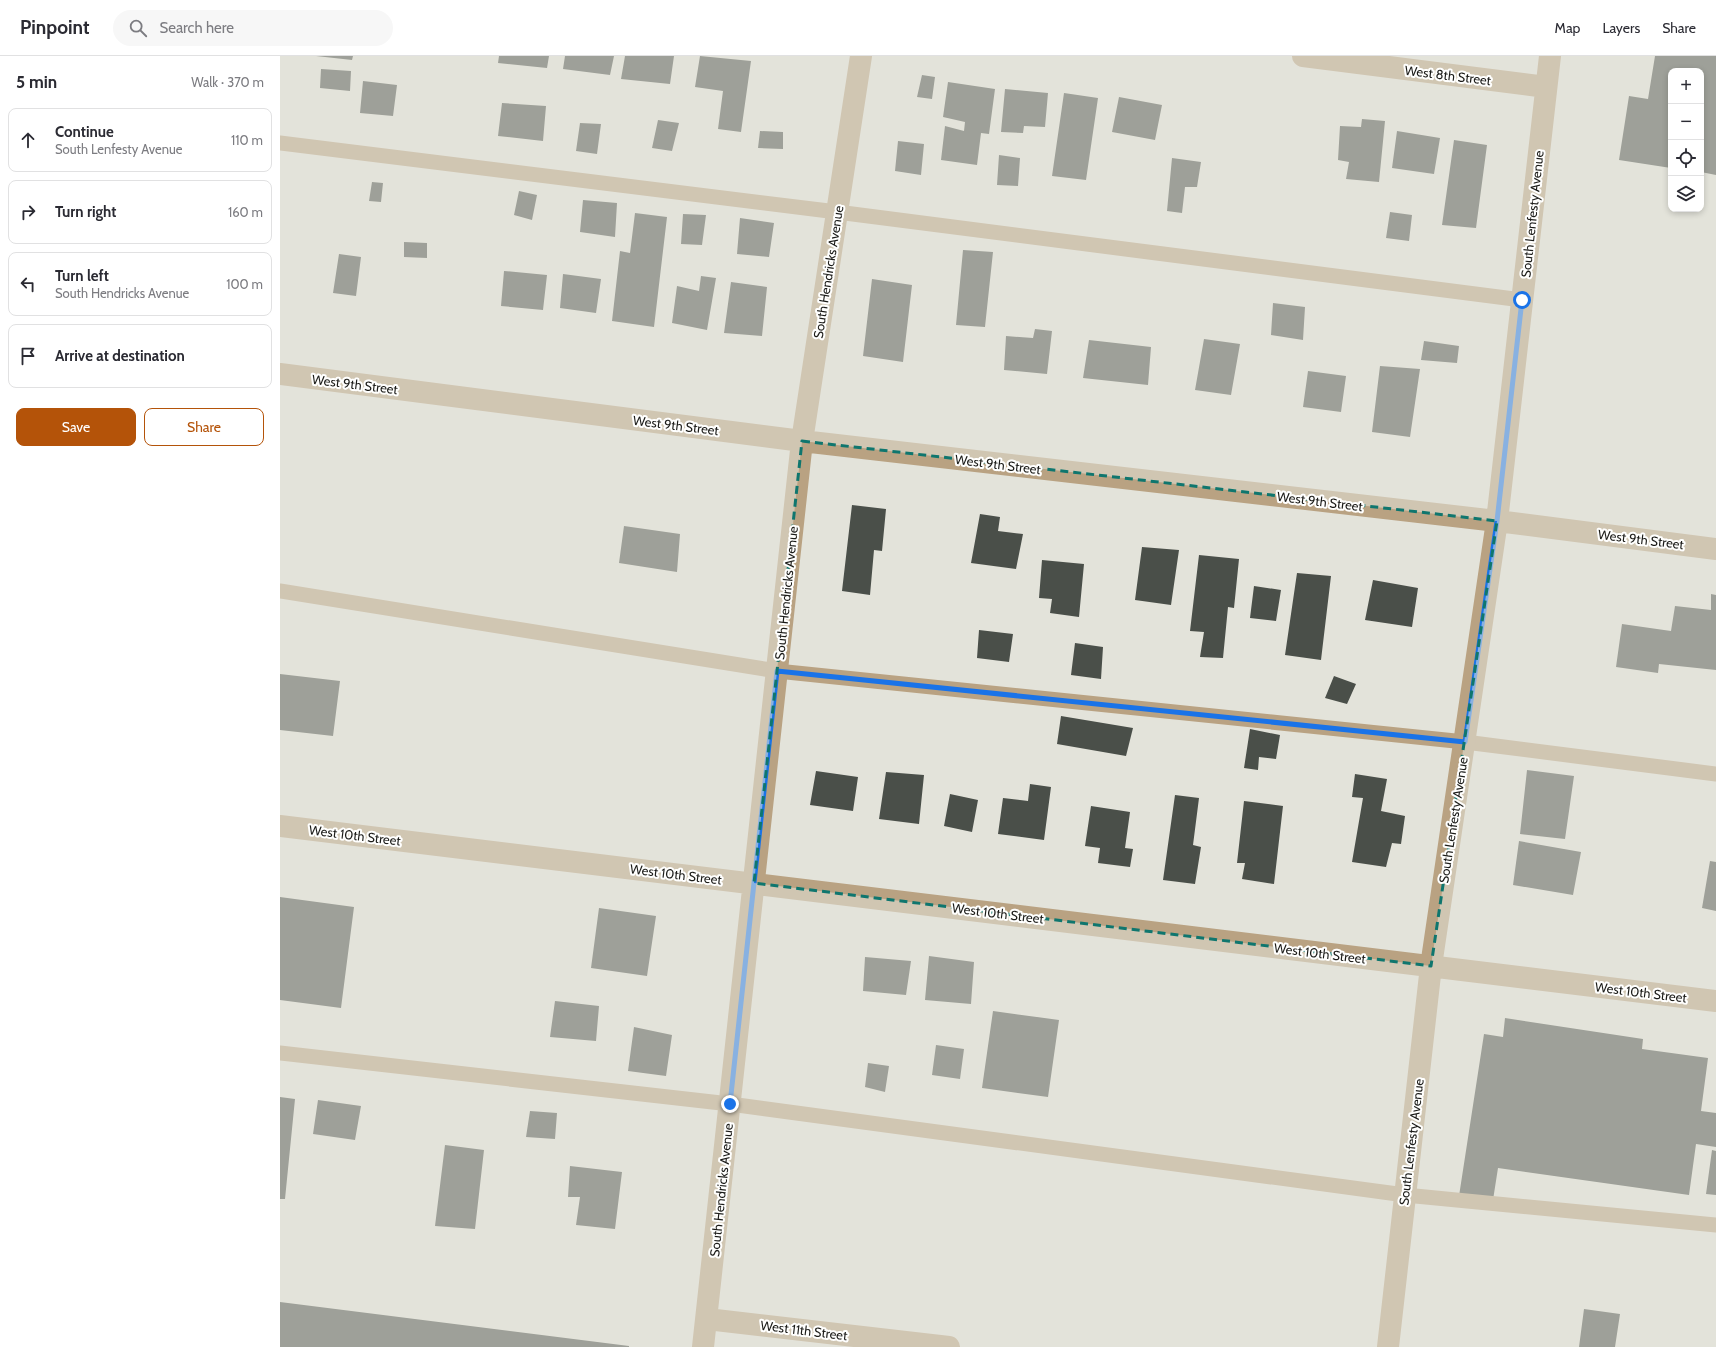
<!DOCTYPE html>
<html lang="en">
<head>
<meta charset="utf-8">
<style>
	body { margin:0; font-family:Cabin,sans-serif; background:#f7f7f7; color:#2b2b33 }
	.controls { position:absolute; right:12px; top:12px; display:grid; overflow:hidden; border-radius:8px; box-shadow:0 2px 6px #0003 }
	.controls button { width:36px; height:36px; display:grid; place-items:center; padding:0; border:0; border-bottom:1px solid #e1e1e2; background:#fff; color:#2b2b33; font:20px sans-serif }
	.stop { position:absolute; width:12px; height:12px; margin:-9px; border:3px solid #1a73e8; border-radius:50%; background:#fff }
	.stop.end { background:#1a73e8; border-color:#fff; box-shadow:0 1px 4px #0008 }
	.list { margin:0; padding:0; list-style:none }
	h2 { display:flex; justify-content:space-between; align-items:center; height:52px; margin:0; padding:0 16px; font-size:17px }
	h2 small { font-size:13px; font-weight:400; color:#7c7c81 }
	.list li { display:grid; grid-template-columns:26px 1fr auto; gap:12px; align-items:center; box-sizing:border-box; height:64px; margin:0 8px 8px; padding:0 8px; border:1px solid #e1e1e2; border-radius:8px }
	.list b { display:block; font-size:15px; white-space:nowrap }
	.list p { margin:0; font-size:13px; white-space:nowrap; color:#7c7c81 }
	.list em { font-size:13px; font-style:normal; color:#7c7c81 }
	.actions { display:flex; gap:8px; padding:12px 16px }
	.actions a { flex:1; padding:9px 0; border:1px solid #b45309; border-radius:8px; text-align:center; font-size:14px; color:#b45309 }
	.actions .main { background:#b45309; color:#fff }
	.icon { flex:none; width:22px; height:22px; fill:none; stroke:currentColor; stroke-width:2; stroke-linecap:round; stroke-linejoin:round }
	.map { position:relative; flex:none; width:1436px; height:1291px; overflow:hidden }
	header { display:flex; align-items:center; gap:24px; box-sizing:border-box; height:56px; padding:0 20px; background:#fff; border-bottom:1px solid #e1e1e2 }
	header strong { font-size:19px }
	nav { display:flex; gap:22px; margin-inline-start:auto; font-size:14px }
	.search { width:280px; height:36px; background:#f7f7f7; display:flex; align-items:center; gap:10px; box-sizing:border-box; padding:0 14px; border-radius:22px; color:#7c7c81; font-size:15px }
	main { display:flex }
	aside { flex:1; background:#fff }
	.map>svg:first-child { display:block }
	.building { fill:#4a4f49 }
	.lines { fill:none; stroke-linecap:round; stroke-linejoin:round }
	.lane { stroke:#b9a282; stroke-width:15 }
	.street { stroke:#b9a282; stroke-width:22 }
	.route { stroke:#1a73e8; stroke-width:5 }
	.marked { fill:none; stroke:#0f766e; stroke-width:3; stroke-dasharray:8 5; stroke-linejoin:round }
	.labels { text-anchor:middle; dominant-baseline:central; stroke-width:4; stroke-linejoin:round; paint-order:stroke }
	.street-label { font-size:13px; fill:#1b1b18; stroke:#fffffe }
</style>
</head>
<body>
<header>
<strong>Pinpoint</strong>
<div class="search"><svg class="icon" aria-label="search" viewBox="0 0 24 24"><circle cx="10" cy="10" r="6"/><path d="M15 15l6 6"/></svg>Search here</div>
<nav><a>Map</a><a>Layers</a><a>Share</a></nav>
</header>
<main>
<aside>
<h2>5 min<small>Walk · 370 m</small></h2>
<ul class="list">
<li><svg class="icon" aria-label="ahead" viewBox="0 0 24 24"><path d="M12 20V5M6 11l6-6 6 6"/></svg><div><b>Continue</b><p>South Lenfesty Avenue</p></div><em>110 m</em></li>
<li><svg class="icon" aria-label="right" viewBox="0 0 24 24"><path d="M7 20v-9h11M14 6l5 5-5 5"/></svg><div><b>Turn right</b></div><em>160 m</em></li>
<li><svg class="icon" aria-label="left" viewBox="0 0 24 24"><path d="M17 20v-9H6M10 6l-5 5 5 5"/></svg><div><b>Turn left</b><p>South Hendricks Avenue</p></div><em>100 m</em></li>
<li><svg class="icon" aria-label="arrive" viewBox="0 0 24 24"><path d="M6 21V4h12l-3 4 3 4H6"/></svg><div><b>Arrive at destination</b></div></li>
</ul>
<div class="actions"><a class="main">Save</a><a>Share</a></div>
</aside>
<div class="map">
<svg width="1436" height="1291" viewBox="0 0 1436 1291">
	<rect width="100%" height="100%" fill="#e3e3da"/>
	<path class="building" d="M36,0H73L72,4Z
		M219,0H269L267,12L218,7Z
		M285,0H334L330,19L283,13Z
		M345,0H394L390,28L341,23Z
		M420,0L471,5L461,76L438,73L443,35L415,31Z
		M1375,0H1436V119L1421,116V15H1391V112L1339,104L1349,40L1368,43Z
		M41,13L71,15L70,35L40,32Z
		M642,19L655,21L652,43L637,41Z
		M83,25L117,29L113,60L80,57Z
		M668,26L715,33L709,78L701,77L697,109L661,104L665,70L684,75L685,66L663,61Z
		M725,33L768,37L765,71L744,70L743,77L721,76Z
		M784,37L818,42L806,124L772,120Z
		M839,41L882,49L875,84L832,76Z
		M222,47L266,50L263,85L218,80Z
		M1082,63L1105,65L1099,126L1066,123L1069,106L1058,104L1060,70L1081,71Z
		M378,64L399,67L392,95L372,92Z
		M300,67L321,68L317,98L296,95Z
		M480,75L503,76V93L478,92Z
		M1117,75L1160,82L1154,118L1112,112Z
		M1174,84L1207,89L1196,172L1162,169Z
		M618,85L644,88L641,119L615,115Z
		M719,99L740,102L738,130L717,129Z
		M892,102L921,106L917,131H905L902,157L887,155Z
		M92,126L103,127L101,146L89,145Z
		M239,135L257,139L252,164L234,159Z
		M303,144L337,147L335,181L300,176Z
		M1110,156L1132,159L1129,185L1106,182Z
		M355,157L387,161L374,271L332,265L340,195L350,197Z
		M403,158L426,159L422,189L401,188Z
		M460,162L494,167L489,201L457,198Z
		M124,186L147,187V202L124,201Z
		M683,194L713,196L705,271L676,269Z
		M59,198L81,201L76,240L53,237Z
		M224,215L267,219L263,254L221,250Z
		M283,218L321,223L316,257L280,252Z
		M421,220L436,222L427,274L392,267L397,230L419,235Z
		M592,223L632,229L623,306L583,300Z
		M451,226L487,231L482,280L444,277Z
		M993,247L1025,251L1023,284L991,279Z
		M755,273L772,275L767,318L724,314L726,280L753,282Z
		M924,283L960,288L951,339L915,334Z
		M809,284L871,291L868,329L803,322Z
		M1144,285L1179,290L1177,307L1141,304Z
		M1100,310L1140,313L1130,381L1092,376Z
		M1028,315L1066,320L1061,356L1023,351Z
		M572,449L606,453L602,495L594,494L590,539L562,535Z
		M700,458L720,461L718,475L743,478L736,513L691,507Z
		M344,470L400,478L397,516L339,507Z
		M862,491L899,494L891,549L855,544Z
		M919,499L959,503L954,552L948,551L943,602L920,601L924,576L910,575Z
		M762,504L804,508L799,561L770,557L772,543L759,542Z
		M1017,517L1051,520L1041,604L1005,599Z
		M1093,524L1138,532L1132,571L1085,564Z
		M974,530L1001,534L996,565L970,562Z
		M1431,538L1436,539V614L1379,608L1378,617L1336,611L1342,568L1391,575L1395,550L1431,554Z
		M699,574L733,578L729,606L697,602Z
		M795,587L823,591L821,623L791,619Z
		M0,618L60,625L53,680L0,674Z
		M1054,620L1076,628L1067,648L1045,642Z
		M781,660L853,672L846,700L777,688Z
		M970,673L1000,679L996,703L979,701L978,714L964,712Z
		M1247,714L1294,720L1285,783L1240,778Z
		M536,715L578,721L573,755L530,749Z
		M606,716L644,719L639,768L599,763Z
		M1075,718L1107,723L1101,755L1125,760L1121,788L1112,787L1106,811L1072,806L1083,742L1072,741Z
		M750,728L771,731L764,784L718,778L723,742L748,745Z
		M670,738L698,744L692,776L664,770Z
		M895,739L919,742L913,789L921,791L915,828L883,824Z
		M964,745L1003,750L994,828L962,823L965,807H957Z
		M811,750L850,756L845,792L853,793L850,811L818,807L820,792L805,790Z
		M1239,785L1301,796L1293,839L1233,829Z
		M1430,805L1436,806V855L1422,852Z
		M0,841L74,851L61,952L0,944Z
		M319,852L376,860L367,920L311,912Z
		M649,900L694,906L691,948L645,944Z
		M585,901L631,905L626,939L583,935Z
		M275,945L319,950L316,985L270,981Z
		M713,955L779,964L768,1041L702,1032Z
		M1225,962L1363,983L1362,993L1428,1002L1421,1055L1436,1057V1091L1416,1088L1409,1139L1218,1112L1213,1144L1179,1140L1204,978L1223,981Z
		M354,971L392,979L386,1020L348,1015Z
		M656,989L684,993L680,1023L652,1019Z
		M588,1007L609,1010L605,1036L585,1031Z
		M0,1041L15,1043L5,1143H0Z
		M38,1044L81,1050L75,1084L33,1078Z
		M250,1055L277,1057L275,1083L246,1081Z
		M165,1089L204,1094L195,1173L155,1170Z
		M1432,1094L1436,1095V1139L1426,1138Z
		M290,1110L342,1116L335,1173L296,1169L300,1141H288Z
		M0,1246L349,1290V1291H0Z
		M1304,1253L1340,1258L1335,1291H1299Z"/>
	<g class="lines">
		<path class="lane" d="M0,87L557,156L1242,244
			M0,535L497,615L1185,686L1436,718
			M0,997L450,1048L1125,1139L1436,1169"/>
		<path class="street" d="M1023,0L1266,31
			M0,318L522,385L1217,465L1436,493
			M0,770L1436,945
			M427,1263L669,1291
			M423,1291L522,385L581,0
			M1108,1291L1151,910L1217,465L1270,0"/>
	</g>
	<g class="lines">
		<path class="route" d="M450,1048L497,615L1185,686L1217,465L1242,244"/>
	</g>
	<path d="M0 0H1436V1291H0ZM522,385L1217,465L1151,910L474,827Z" fill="#e3e3da" fill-opacity=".55" fill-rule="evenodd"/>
	<path class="marked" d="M522,385L1217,465L1151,910L474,827Z"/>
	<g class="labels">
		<g class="street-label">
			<text transform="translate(1168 19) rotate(7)">West 8th Street</text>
			<text transform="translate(1252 158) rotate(-84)">South Lenfesty Avenue</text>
			<text transform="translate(548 216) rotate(-81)">South Hendricks Avenue</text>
			<text transform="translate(75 328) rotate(7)">West 9th Street</text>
			<text transform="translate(396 369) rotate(7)">West 9th Street</text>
			<text transform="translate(718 408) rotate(7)">West 9th Street</text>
			<text transform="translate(1040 445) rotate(7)">West 9th Street</text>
			<text transform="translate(1361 483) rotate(7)">West 9th Street</text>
			<text transform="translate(506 537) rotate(-84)">South Hendricks Avenue</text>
			<text transform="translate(1173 764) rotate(-81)">South Lenfesty Avenue</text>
			<text transform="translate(75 779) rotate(7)">West 10th Street</text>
			<text transform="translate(396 818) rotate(7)">West 10th Street</text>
			<text transform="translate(718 857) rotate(7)">West 10th Street</text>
			<text transform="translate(1040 897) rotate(7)">West 10th Street</text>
			<text transform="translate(1361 936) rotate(7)">West 10th Street</text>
			<text transform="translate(1131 1086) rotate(-83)">South Lenfesty Avenue</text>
			<text transform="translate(441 1134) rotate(-84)">South Hendricks Avenue</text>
			<text transform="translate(524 1274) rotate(7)">West 11th Street</text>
		</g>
	</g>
</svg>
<div class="controls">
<button>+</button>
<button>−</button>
<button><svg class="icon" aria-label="locate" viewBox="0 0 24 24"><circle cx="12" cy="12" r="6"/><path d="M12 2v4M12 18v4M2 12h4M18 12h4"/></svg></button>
<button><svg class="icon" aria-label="layers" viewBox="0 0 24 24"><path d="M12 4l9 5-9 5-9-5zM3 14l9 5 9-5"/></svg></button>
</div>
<div class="stop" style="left:1242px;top:244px"></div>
<div class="stop end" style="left:450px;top:1048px"></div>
</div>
</main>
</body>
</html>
